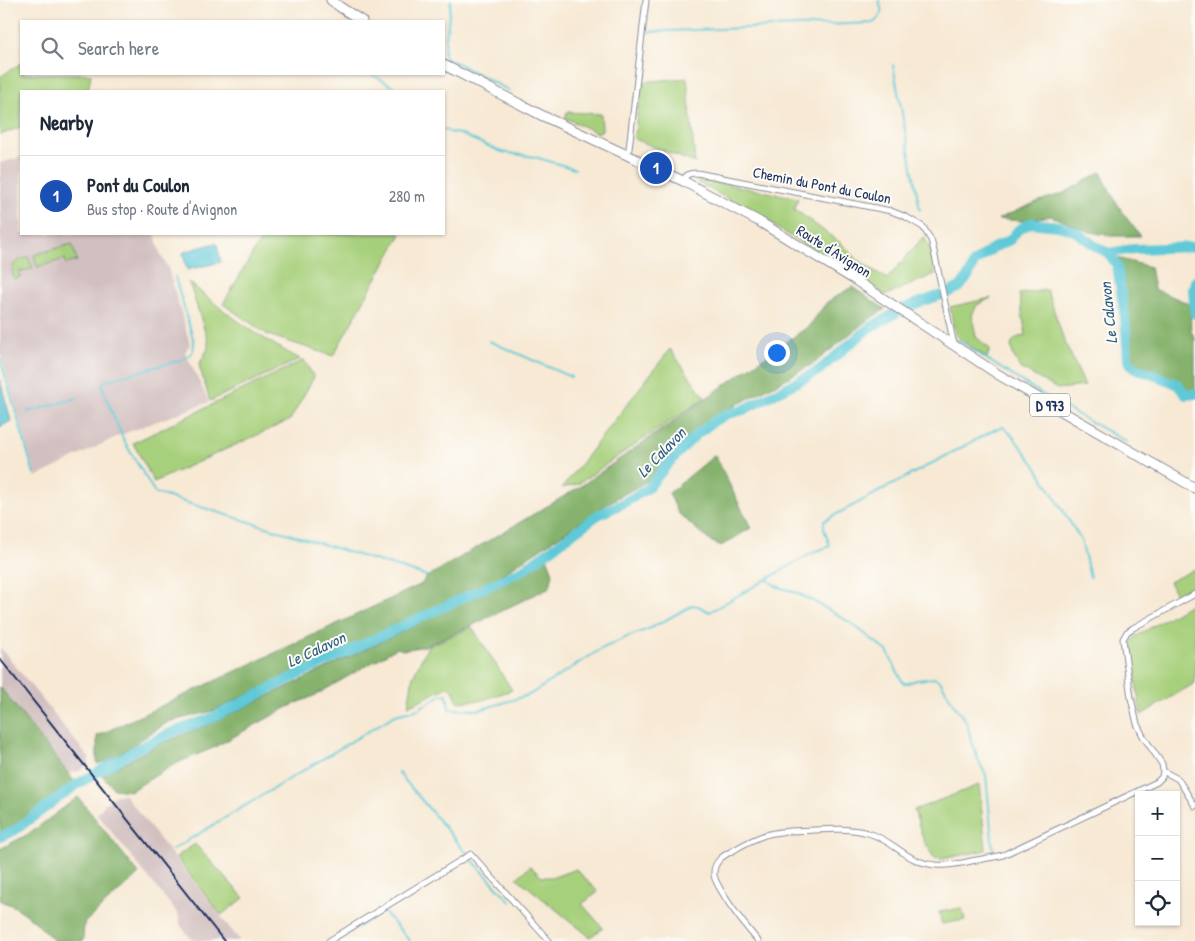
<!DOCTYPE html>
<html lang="en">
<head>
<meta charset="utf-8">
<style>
	body { margin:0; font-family:"Patrick Hand",sans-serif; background:#f6f6f7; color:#1f2937 }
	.controls { position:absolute; right:15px; bottom:15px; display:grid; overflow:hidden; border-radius:0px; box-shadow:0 1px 4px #0004 }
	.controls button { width:45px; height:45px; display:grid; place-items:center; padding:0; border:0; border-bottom:1px solid #e0e1e3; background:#fff; color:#1f2937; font:25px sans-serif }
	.you { position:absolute; left:776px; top:352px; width:18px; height:18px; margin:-12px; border:4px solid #fff; border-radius:50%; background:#1a73e8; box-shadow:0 0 0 8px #1a73e833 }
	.badge { display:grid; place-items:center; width:32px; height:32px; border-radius:50%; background:#b45309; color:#fff; font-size:16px; font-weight:700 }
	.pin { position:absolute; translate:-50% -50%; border:2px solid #fff; box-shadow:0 1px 5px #0006 }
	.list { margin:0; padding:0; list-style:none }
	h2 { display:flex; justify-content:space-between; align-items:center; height:65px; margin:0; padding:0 20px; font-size:21px }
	h2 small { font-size:16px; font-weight:400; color:#747a83 }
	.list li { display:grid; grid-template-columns:32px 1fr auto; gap:15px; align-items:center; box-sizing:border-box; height:80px; padding:0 20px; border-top:1px solid #e0e1e3 }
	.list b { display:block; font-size:19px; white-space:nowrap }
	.list p { margin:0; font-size:16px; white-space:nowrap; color:#747a83 }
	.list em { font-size:16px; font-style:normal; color:#747a83 }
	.icon { flex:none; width:28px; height:28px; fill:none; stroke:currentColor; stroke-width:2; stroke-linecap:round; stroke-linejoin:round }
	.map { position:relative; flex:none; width:1195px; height:941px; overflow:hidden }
	.search { position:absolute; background:#fff; box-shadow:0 1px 4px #0004; left:20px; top:20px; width:425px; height:55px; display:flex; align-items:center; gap:12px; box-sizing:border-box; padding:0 18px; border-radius:0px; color:#747a83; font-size:19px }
	.panel { position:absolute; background:#fff; box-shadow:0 1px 4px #0004; left:20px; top:90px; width:425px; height:145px; border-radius:0px }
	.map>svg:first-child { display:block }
	.industrial { fill:#d2bfc0 }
	.green { fill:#a7d07c; stroke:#61806d }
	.forest { fill:#85b26c; stroke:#507065 }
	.water { fill:#5ec9d8; stroke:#3c7c9b }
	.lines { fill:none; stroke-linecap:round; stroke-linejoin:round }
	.stream { stroke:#5ec9d8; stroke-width:2 }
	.river { stroke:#5ec9d8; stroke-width:10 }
	.street-casing { stroke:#898c99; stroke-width:7 }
	.primary-casing { stroke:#898c99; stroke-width:11 }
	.street { stroke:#fff; stroke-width:5 }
	.primary { stroke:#fff; stroke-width:9 }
	.rail { stroke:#1b2f5e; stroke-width:2 }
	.labels { text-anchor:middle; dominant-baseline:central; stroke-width:4; stroke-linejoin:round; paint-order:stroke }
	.shield { fill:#fdfcf7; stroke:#5f6c8c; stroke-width:1 }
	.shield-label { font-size:14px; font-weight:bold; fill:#1b2f5e }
	.street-label { font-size:15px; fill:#1b2f5e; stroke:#fdfcf7 }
	.water-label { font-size:16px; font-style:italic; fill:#2f5d83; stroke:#fdfcf7 }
</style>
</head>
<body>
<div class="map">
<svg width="1195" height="941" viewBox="0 0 1195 941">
	<rect width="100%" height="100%" fill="#fdfcf7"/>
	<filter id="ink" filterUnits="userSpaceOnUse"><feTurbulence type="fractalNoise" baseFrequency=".02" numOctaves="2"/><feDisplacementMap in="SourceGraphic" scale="10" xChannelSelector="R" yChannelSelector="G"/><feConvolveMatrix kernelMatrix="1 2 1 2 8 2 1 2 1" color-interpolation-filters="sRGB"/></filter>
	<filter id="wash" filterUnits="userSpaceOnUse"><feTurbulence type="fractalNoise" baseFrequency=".0096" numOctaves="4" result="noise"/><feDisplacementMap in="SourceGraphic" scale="20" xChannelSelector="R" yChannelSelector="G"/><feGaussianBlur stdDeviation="1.12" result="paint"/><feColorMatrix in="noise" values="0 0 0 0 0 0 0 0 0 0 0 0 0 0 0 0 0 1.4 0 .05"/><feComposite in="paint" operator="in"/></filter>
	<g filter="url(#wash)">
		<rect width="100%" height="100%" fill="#f7e9d4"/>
		<path class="industrial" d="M21,157V234H155L160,253L168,268L190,344L185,352L209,402L120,435L36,477L0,352V163Z
			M0,647L89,758L88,765L79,771L68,773L0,687Z
			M124,794L201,891L240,941H193L181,926L178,914L97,814L105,804L114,796Z"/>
		<path class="green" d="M21,63V74H91L88,91H21V127L0,135V77Z
			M687,78L695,163L634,139L641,82Z
			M567,112L601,114L602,130L598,133L565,118Z
			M700,179L798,198L794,209L842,244L858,260L887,279L924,236L931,251L935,274L886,295L748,210L697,182Z
			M264,234H401L333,356L268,335L223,304Z
			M72,244L77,261L66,264L65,259L37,267L34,255Z
			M28,257L29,258L33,269L19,272L20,277L14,279C9,265 15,261 28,257Z
			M189,282C223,312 260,338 300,359L210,401L199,365L208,348V341Z
			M1047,290L1064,340L1085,386L1057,389L1020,368L1013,355L1011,345L1016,338L1026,335L1019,294Z
			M991,298L977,305L972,315L976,337L990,349L987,358L955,335L950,307Z
			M670,349L705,398L631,447L578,484L562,488Z
			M304,360L314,377L290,420L154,482L133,443Z
			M1195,569V590L1178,598L1169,582Z
			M1195,601V683L1141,715L1130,643L1135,637Z
			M472,627L512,690L482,700L458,702L453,690L448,687L408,706L413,676L428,646Z
			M979,785L986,850L942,859L934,858L923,839L914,810Z
			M195,844L244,898L221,915L176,857Z
			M530,866L542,877H554L576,869L598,892L582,904L603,928L590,937L517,878Z
			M962,908L965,920L942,924L939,912Z"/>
		<path class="forest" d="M1101,172C1112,197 1123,215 1141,236H1112L1090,232L1051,216L1022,221L998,219L1039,201L1064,193Z
			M1117,258L1150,267L1154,289L1190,304L1191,331L1195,338V391L1188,392L1179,381L1135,364L1131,358L1128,315L1121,265Z
			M852,287L885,309L865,322L813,364L716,416L700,428L652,478L607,504L495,579L325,658L213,711L168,722L110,760L97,764V736L422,584L425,578L578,488L809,326L827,302Z
			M715,455L751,528L721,546L710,541L678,513L669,493Z
			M547,557L553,573L550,587L475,624L425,646L403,650L397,648L316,695L288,707L213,748L175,764L130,791L114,789L102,775L155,746L212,723L526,572Z
			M0,687L74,781L23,822L0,833Z
			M78,797L139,874L84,923L83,941H54C36,923 24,908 0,901V849L30,833Z"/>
		<path class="water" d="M215,243L217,244L221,262L187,270L183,254L184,252Z
			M0,380L11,421L0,427Z"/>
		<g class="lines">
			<path class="stream" d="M644,32L873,23L878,19L882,12L879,0
				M444,54L451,0
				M444,55L445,57L510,91
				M893,65L920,210
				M371,74L394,87L400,91
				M444,129L449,132L460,134L502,152L535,157L575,169
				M175,277L194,342C194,353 191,356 181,360L108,380L102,384L106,398L124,441L155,493L427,576
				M958,340C1012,377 1069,411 1127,442
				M489,341L571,377
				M0,358L34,474
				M27,412L77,398
				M766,579L776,586L797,593L815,602L851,623L887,651L903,683H907L917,680L935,678L941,682L954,705L967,723L970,736L979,762L986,775L993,850
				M398,772L473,861L511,902
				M172,850L395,715L416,710L441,695L447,694L449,709L479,710L529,695L601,649L627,637L651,628L693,605L698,606L710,612L713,610L814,552L830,546L824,529V521L996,429L1003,427L1011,434L1035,465L1081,540L1090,577
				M336,941L383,911L410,941"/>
			<path class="river" d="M1108,253L1134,249L1195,247
				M1195,281L1193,289L1195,314
				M0,837L14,831L76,785L139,748L173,732L212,718L295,676L523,570L598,515L624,503L648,488L668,464L684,447L697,434L716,420L728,414L743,410L818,371L869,328L909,306L950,292L960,287L969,275L974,263L993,248L1010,240L1018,230L1030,223L1058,226L1069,229L1078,233L1095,246L1108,253L1117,265L1125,317L1128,359L1132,367L1177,384L1186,395L1195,394"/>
		</g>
	</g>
	<g filter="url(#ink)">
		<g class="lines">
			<g class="street-casing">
				<path id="street" d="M627,154L629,149L646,0
					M683,181C686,174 690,173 697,173L891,211L906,217L923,227L931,240L933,247L954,345
					M1163,771L1178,779L1195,806
					M329,941L471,854L549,941
					M758,941C745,925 732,910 722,892C719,887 715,881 714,875C713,861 724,855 734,850C744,844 754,839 765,835C781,830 798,831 814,830C832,829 850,828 868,833C894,840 906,863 936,865C944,866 954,864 962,863C976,860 990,858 1003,855L1157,782L1162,777L1163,771L1162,764L1143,736L1137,724L1131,698L1123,639L1127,632L1133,628L1195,594"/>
			</g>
			<g class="primary-casing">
				<path id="primary" d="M331,0L340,7L362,21
					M444,65L543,116L683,181L760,222L855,280L999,375L1195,488"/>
			</g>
			<use href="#street" class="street"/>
			<use href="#primary" class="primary"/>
			<path class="rail" d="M0,659L224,941"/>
		</g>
	</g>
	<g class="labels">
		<rect class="shield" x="1030" y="393.5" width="40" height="23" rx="4"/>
		<g class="shield-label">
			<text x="1050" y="405">D 973</text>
		</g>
		<g class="street-label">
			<text transform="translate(822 185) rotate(11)">Chemin du Pont du Coulon</text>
			<text transform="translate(834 251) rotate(32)">Route d'Avignon</text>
		</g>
		<g class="water-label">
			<text transform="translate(1108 313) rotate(-96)">Le Calavon</text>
			<text transform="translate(661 452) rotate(-46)">Le Calavon</text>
			<text transform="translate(316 649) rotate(-25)">Le Calavon</text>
		</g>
	</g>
</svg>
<div class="controls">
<button>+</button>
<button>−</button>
<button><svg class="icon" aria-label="locate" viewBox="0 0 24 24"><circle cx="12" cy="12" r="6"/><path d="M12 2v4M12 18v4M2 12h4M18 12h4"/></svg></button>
</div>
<div class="you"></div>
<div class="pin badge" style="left:656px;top:168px;background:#1a4fb4">1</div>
<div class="search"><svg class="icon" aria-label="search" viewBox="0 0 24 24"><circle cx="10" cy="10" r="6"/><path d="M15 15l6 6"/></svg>Search here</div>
<section class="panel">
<h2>Nearby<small></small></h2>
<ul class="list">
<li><span class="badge" style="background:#1a4fb4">1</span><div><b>Pont du Coulon</b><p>Bus stop · Route d'Avignon</p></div><em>280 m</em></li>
</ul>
</section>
</div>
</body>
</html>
